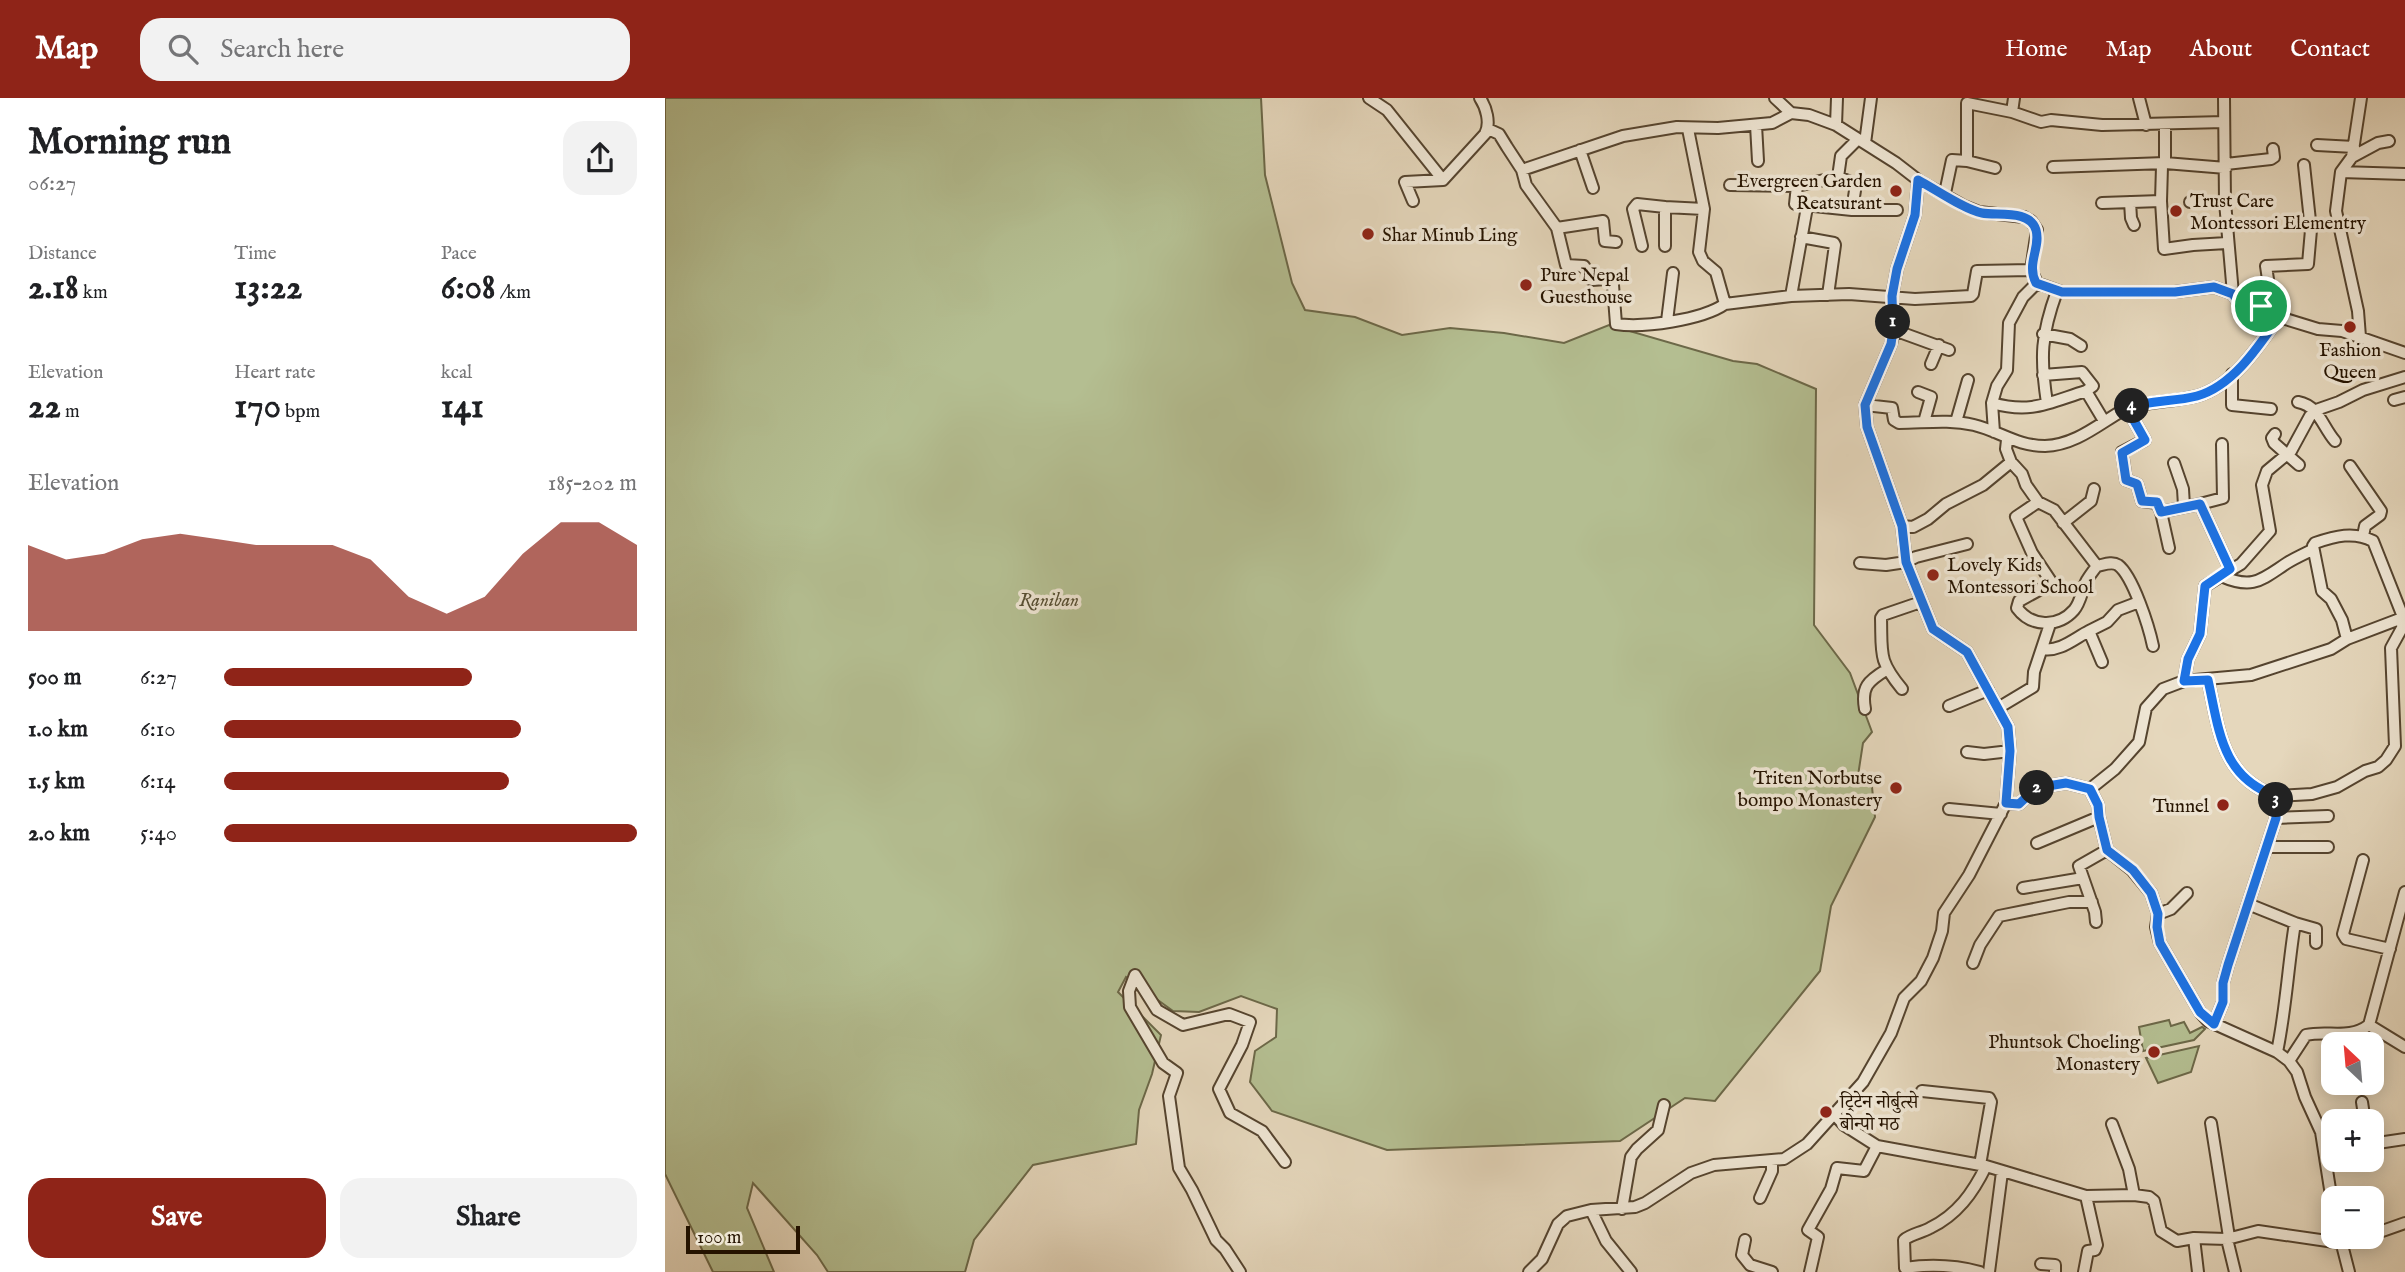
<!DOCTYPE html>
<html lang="en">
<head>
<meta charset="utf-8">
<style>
	body { margin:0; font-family:"IM FELL English","Noto Serif Devanagari",serif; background:#f2f2f2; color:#202124; height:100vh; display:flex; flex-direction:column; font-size:26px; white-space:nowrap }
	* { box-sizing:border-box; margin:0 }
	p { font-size:23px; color:#757577 }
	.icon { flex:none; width:38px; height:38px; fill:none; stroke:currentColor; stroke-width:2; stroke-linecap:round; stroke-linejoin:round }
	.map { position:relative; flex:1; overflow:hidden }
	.panel { display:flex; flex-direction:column; background:#fff; width:665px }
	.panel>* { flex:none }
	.needle { width:46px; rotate:334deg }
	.tools { position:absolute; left:1656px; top:934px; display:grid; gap:14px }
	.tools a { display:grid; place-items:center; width:63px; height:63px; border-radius:14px; background:#fff; box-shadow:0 4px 18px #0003; font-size:35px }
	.scale { position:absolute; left:21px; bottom:18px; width:114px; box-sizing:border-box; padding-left:7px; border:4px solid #251300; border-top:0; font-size:19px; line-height:24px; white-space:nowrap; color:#251300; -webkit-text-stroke:5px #eee5d3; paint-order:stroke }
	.pin { position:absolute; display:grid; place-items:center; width:60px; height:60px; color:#fff; margin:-30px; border:4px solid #fff; border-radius:50%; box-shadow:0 2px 7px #0007 }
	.km { position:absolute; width:35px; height:35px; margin:-18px; border-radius:50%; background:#222; color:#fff; font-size:19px; line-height:35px; text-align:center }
	.round { display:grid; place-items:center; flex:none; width:74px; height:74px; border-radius:21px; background:#f2f2f2 }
	.summary { display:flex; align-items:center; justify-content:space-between; height:119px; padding:0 28px }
	h1 { font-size:38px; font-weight:800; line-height:52px }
	.figures { display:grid; grid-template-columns:repeat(3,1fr); gap:10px; height:119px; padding:7px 28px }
	.figures div { display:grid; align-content:center }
	.figures b { font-size:35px; font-weight:800 }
	.figures small { font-size:19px; font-weight:400 }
	.figures p { font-size:19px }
	.chart { height:196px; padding:14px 28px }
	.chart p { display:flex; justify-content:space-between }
	.chart svg { width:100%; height:126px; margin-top:7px; fill:#8f2418; opacity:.7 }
	.button { display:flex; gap:14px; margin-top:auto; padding:14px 28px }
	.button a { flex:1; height:80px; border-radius:21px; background:#8f2418; color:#fff; font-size:28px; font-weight:800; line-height:80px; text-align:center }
	.button a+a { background:#f2f2f2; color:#202124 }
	ul { padding:0 28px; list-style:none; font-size:23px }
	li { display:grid; grid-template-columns:112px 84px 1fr; align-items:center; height:52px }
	li i { height:18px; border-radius:9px; background:#8f2418 }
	header { display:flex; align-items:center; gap:42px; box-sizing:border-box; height:98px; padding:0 35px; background:#8f2418; color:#fff }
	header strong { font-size:33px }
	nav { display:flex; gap:38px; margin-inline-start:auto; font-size:24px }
	.search { width:490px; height:63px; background:#f2f2f2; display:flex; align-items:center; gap:18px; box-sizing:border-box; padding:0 24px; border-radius:21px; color:#757577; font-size:26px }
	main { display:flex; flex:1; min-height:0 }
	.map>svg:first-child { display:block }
</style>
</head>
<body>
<header>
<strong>Map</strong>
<div class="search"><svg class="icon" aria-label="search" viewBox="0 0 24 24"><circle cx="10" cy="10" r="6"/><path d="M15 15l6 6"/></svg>Search here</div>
<nav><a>Home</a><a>Map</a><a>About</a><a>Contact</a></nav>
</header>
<main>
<section class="panel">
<div class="summary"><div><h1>Morning run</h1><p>06:27</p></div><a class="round"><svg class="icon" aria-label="share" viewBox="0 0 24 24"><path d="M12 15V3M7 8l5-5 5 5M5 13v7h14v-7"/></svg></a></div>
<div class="figures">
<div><p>Distance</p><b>2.18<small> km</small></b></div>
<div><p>Time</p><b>13:22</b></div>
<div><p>Pace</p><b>6:08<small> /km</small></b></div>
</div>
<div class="figures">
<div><p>Elevation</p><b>22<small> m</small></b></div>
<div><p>Heart rate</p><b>170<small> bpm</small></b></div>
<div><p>kcal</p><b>141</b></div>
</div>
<div class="chart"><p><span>Elevation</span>185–202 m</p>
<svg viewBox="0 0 160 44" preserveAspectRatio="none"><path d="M0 44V14L10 19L20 17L30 12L40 10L50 12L60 14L70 14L80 14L90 19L100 32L110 38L120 32L130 17L140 6L150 6L160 14V44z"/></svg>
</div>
<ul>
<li><b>500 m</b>6:27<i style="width:60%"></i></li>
<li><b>1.0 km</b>6:10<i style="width:72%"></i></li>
<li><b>1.5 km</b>6:14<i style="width:69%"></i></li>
<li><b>2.0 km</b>5:40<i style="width:100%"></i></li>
</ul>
<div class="button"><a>Save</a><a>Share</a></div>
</section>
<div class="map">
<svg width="1740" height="1174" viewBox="0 0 1740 1174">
	<rect width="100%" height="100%" fill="#e5d7bc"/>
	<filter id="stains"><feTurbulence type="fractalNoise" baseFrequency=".00286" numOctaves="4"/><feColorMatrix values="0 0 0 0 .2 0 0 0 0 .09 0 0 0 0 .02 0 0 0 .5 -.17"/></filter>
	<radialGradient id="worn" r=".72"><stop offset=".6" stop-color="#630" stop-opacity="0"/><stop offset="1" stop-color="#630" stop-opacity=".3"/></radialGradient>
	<path fill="#b4be91" stroke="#6c6848" stroke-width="2" d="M0,0H596L600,77L627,185L640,212L690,219L737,237L785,230L839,235L899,245L944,227L1068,263L1092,266L1151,291L1149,527L1185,575L1207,634L1198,645L1192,684L1207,689L1210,719L1166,808L1155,873L1050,1003L1020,1000L955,1043L722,1052L607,1013L585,984L590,953L611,939L612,911L576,898L534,914L508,913L461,879L453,894L496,937L487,976L474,1012L471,1046L368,1067L309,1142L300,1174H163L152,1157L88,1085L82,1110L109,1174H48L0,1076Z
		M1504,922L1506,928L1519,924L1525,935L1537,929L1540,931L1529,942L1478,953L1474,929Z
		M1534,948L1526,974L1493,985L1481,960Z"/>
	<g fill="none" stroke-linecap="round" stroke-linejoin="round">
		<defs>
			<path id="minor" d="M704,0L722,12L778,82
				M1110,0L1126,15L1144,17L1171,27L1231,65L1253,82L1299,108L1314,114L1359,119L1366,123L1372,132L1366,172L1372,185L1397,194H1510L1549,189L1568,196L1572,202L1596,208L1614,219L1653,231L1677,233L1740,255
				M1474,0L1481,27
				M1559,0L1560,104L1568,196
				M1347,14L1349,0
				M1091,27L1093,63
				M1171,27L1172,0
				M1500,27V65L1497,68L1496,103L1499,151L1528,147L1562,145
				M823,31L834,36L842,49L857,72L861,87L892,130L901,167L919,168L927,182L941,181L948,187L951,226C978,230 1037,222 1060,206L1126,198L1184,196L1250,201L1306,198L1308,196L1312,173L1366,172
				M1023,31L1039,111L1034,154L1038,163L1051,174L1060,206
				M1200,45L1206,0
				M1652,47L1689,49
				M915,52L928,90
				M1687,59L1713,45L1724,43
				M1302,63L1330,70
				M1561,66L1606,61L1609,59L1608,51
				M1388,69L1500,65L1561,70
				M857,72L958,38L1012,29L1053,30L1107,25L1126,15
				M1676,74L1740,76
				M1173,79L1176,58L1193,41
				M1065,87L1132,88L1173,79L1191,86L1187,112
				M1132,88L1130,106L1187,112H1232
				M1280,95L1287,62L1302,63V5L1347,14L1376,24L1386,22L1437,27L1559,24
				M748,103L740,84L778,82L820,36C826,25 821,9 815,0
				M1465,104L1466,120L1469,127
				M1525,104H1560
				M1437,105L1496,103
				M892,130L938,123L940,143L951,144
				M1136,139L1169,145L1170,147L1163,197
				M977,148L968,111L972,106L1000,109
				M1000,148V109L1039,111
				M1126,198L1142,109
				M1596,208L1605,195L1601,168L1643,166L1646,132L1639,67
				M1002,223L1008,175
				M1229,232L1284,252
				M1378,236L1405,241L1416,248
				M1695,239L1693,213L1671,113L1676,74L1687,59L1696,0
				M1266,266L1274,247
				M1567,276V307L1606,311
				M1378,277L1417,274L1428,288L1421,293L1439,323
				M1253,294L1266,299L1259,324
				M1729,302L1740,299
				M1633,304C1654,308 1657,328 1670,343
				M1327,305L1332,288L1342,272L1344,225L1358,199L1372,185
				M1382,305C1375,259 1376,237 1392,193
				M1200,307L1227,310L1229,322L1234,325C1259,325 1283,321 1309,327C1334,333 1352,348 1380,348C1412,347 1436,324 1462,310L1480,342L1457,354L1461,382L1472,386L1477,403L1492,405L1496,414L1504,450
				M1462,310C1485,303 1509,304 1532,298C1568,288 1594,248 1614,219
				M1291,324L1303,282
				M1329,334L1327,305C1366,316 1383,305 1421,293
				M1610,336L1607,340L1609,345L1634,367
				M1342,342L1341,351L1346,364L1357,376L1361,387L1373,404L1389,412L1432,468
				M1509,365L1518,391L1519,408
				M1685,368L1716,413L1715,417L1700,428L1698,438
				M1373,404L1351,419L1367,455L1387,485L1354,503L1352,510C1366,529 1393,530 1409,512C1416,504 1417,491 1422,482C1425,477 1428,473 1432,468C1438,467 1447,463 1453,467C1468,478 1484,529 1488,548
				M1535,406L1558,400L1557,346
				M1496,414L1535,406L1565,471
				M1398,425L1426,403L1429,391
				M1237,428L1248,429L1263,421L1281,406L1318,387L1346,364
				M1195,465L1221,467L1241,464L1251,459L1302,446
				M1556,478L1576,466L1605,433L1597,387L1602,373L1626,353L1645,318L1651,312L1674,304L1698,292L1740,279
				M1378,551C1395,554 1410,540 1424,533
				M1437,564L1424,533L1442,524L1453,512L1474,504
				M1543,582C1554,631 1556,679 1611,698V720L1563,867L1558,885V904L1549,926
				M1519,583L1523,561L1535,536L1540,488L1556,478C1588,492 1596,482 1622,465C1630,460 1639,456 1647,452
				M1237,591C1213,562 1217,556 1216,520L1218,517L1256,504
				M1284,608L1323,592
				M1333,610L1368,589L1369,574L1385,526
				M1200,611C1196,589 1203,583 1221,572
				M1302,654L1319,656L1345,653
				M1425,691L1450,671L1474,644L1481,610L1498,591L1519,583L1586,577L1666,551L1682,541L1740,519
				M1611,698L1647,696L1672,689L1700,673L1713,669L1721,662L1730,648L1726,550L1737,530L1738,519L1708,443C1689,433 1670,438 1650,445L1648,448L1657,493L1666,501L1677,522L1682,541
				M1341,705L1354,706L1371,690L1401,685L1425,691L1433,707L1434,719L1442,752L1467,772L1486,795L1493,816L1491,829L1495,845L1535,914L1543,923L1612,954L1624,963
				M1284,711L1336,716
				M1611,720L1663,718
				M1372,745L1434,719
				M1602,749H1663
				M1698,762L1678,836L1681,841L1725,851
				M1358,790L1418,780
				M1583,806L1630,825C1623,868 1621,911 1612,954
				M1493,816L1506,811L1522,795
				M1431,824L1430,814L1414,768L1442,752
				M1630,825L1651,831V845
				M1308,865L1315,847L1334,818L1404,804H1427
				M1704,927L1740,949
				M1257,993L1324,1000L1326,1004L1315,1067
				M1697,1004L1700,1024
				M1170,1017L1179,1027L1212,1048L1321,1068L1421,1098L1469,1097L1484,1099L1489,1103L1496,1133L1512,1143L1529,1140L1562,1141L1593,1133L1676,1145L1696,1139
				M1546,1025L1564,1139
				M1447,1026L1464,1071L1469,1097
				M1706,1046L1740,1041
				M1095,1100L1107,1073V1062
				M1668,1110L1656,1034L1640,999L1632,974L1624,963L1641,937C1663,932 1684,942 1704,927L1740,794
				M957,1111L966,1059L972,1051L993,1032L999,1007
				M926,1112L941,1143L966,1174
				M1706,1137L1740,1125
				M1675,1139L1684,1174
				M1529,1140L1533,1174
				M1562,1141L1570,1174
				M1080,1142L1077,1157L1085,1167L1107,1174
				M1376,1166L1390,1167V1174
				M575,1174L560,1151L551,1142L527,1092L514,1070L504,998L512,975L498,965L465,909L464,893L470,877L492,912L518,927L564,916L585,924L577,947L554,991L565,1015L597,1033L620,1064
				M864,1174L877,1161L893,1126L902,1118L926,1112L970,1109L980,1105L1026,1075L1049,1067L1119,1061L1142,1046L1198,984L1226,935L1239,900L1256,883L1268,860L1277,833L1279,815L1304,777L1341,705L1345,653L1343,629L1302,554L1268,531L1241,464L1237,428L1202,329L1200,307L1226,246L1229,232L1227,198L1232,171L1250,117L1253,82
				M1145,1174L1153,1139L1143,1132L1166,1091L1172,1070L1199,1073L1212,1048
				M1315,1174C1289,1167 1266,1166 1240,1170L1239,1142C1246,1136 1256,1135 1265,1130C1292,1117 1308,1095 1321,1068
				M1324,1174L1337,1074
				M1419,1174L1423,1153L1430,1152L1432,1147L1421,1098"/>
		</defs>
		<use href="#minor" stroke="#55442f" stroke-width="14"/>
		<use href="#minor" stroke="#eee5d3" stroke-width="10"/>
	</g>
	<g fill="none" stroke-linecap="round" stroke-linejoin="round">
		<defs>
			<path id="route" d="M1253,82C1270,91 1300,112 1317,115C1332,118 1365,111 1371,132C1376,150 1361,165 1371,185L1397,194H1510L1549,189L1568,196L1572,202L1596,208L1614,219C1594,248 1568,288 1532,298C1509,304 1485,302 1462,310L1480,342L1457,355L1461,382L1472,386L1477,403L1492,404L1496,414L1535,406L1565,471L1540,488L1535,536L1523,561L1519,583L1543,582C1554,631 1556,679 1611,698V720L1563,867L1558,885V904L1549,926L1535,914L1495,845L1492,829L1493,816L1486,795L1468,772L1442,752L1434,719L1433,707L1425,691L1401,685L1371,690L1354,706L1341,705L1345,653L1343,629L1302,554L1268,531L1241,464L1237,428L1202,329L1200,307L1226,246L1228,232L1227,198L1232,171L1250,117Z"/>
		</defs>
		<use href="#route" stroke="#fff" stroke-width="14"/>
		<use href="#route" stroke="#1a73e8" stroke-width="9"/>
	</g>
	<g fill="#8f2418" stroke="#eee5d3" stroke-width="2.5">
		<circle cx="1231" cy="93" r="7"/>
		<circle cx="1511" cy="113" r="7"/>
		<circle cx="703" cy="136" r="7"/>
		<circle cx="861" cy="187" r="7"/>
		<circle cx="1685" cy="229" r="7"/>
		<circle cx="1268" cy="477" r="7"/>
		<circle cx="1231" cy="690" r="7"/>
		<circle cx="1558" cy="707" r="7"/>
		<circle cx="1489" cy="954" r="7"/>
		<circle cx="1161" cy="1014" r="7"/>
	</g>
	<g text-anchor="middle" stroke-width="7" stroke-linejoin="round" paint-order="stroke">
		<g font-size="19" fill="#251300" stroke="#eee5d3" text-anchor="start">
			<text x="1217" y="89" text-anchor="end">Evergreen Garden<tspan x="1217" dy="22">Reatsurant</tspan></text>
			<text x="1525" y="109">Trust Care<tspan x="1525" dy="22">Montessori Elementry</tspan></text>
			<text x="717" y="143">Shar Minub Ling</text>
			<text x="875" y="183">Pure Nepal<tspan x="875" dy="22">Guesthouse</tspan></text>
			<text x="1685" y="258" text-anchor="middle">Fashion<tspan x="1685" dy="22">Queen</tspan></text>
			<text x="1282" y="473">Lovely Kids<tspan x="1282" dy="22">Montessori School</tspan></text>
			<text x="1217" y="686" text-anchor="end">Triten Norbutse<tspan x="1217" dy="22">bompo Monastery</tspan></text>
			<text x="1544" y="714" text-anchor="end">Tunnel</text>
			<text x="1475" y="950" text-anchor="end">Phuntsok Choeling<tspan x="1475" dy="22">Monastery</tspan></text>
			<text x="1175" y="1010">ट्रिटेन नोर्बुत्से<tspan x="1175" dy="22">बोन्पो मठ</tspan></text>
		</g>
		<g font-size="19" font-style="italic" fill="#574f33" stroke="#eee5d3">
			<text x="384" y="508">Raniban</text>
		</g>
	</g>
	<rect width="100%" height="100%" filter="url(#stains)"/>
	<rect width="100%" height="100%" fill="url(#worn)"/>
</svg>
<div class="tools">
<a><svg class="needle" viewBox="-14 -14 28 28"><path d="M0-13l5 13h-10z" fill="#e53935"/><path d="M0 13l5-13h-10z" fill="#757577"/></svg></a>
<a>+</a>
<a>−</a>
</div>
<div class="scale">100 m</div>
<div class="pin" style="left:1596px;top:208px;background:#1e9e55"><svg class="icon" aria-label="arrive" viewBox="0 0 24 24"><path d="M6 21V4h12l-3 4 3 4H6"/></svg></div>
<b class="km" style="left:1228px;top:224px">1</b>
<b class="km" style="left:1372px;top:690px">2</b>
<b class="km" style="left:1611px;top:702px">3</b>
<b class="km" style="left:1467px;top:308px">4</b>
</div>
</main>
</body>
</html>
